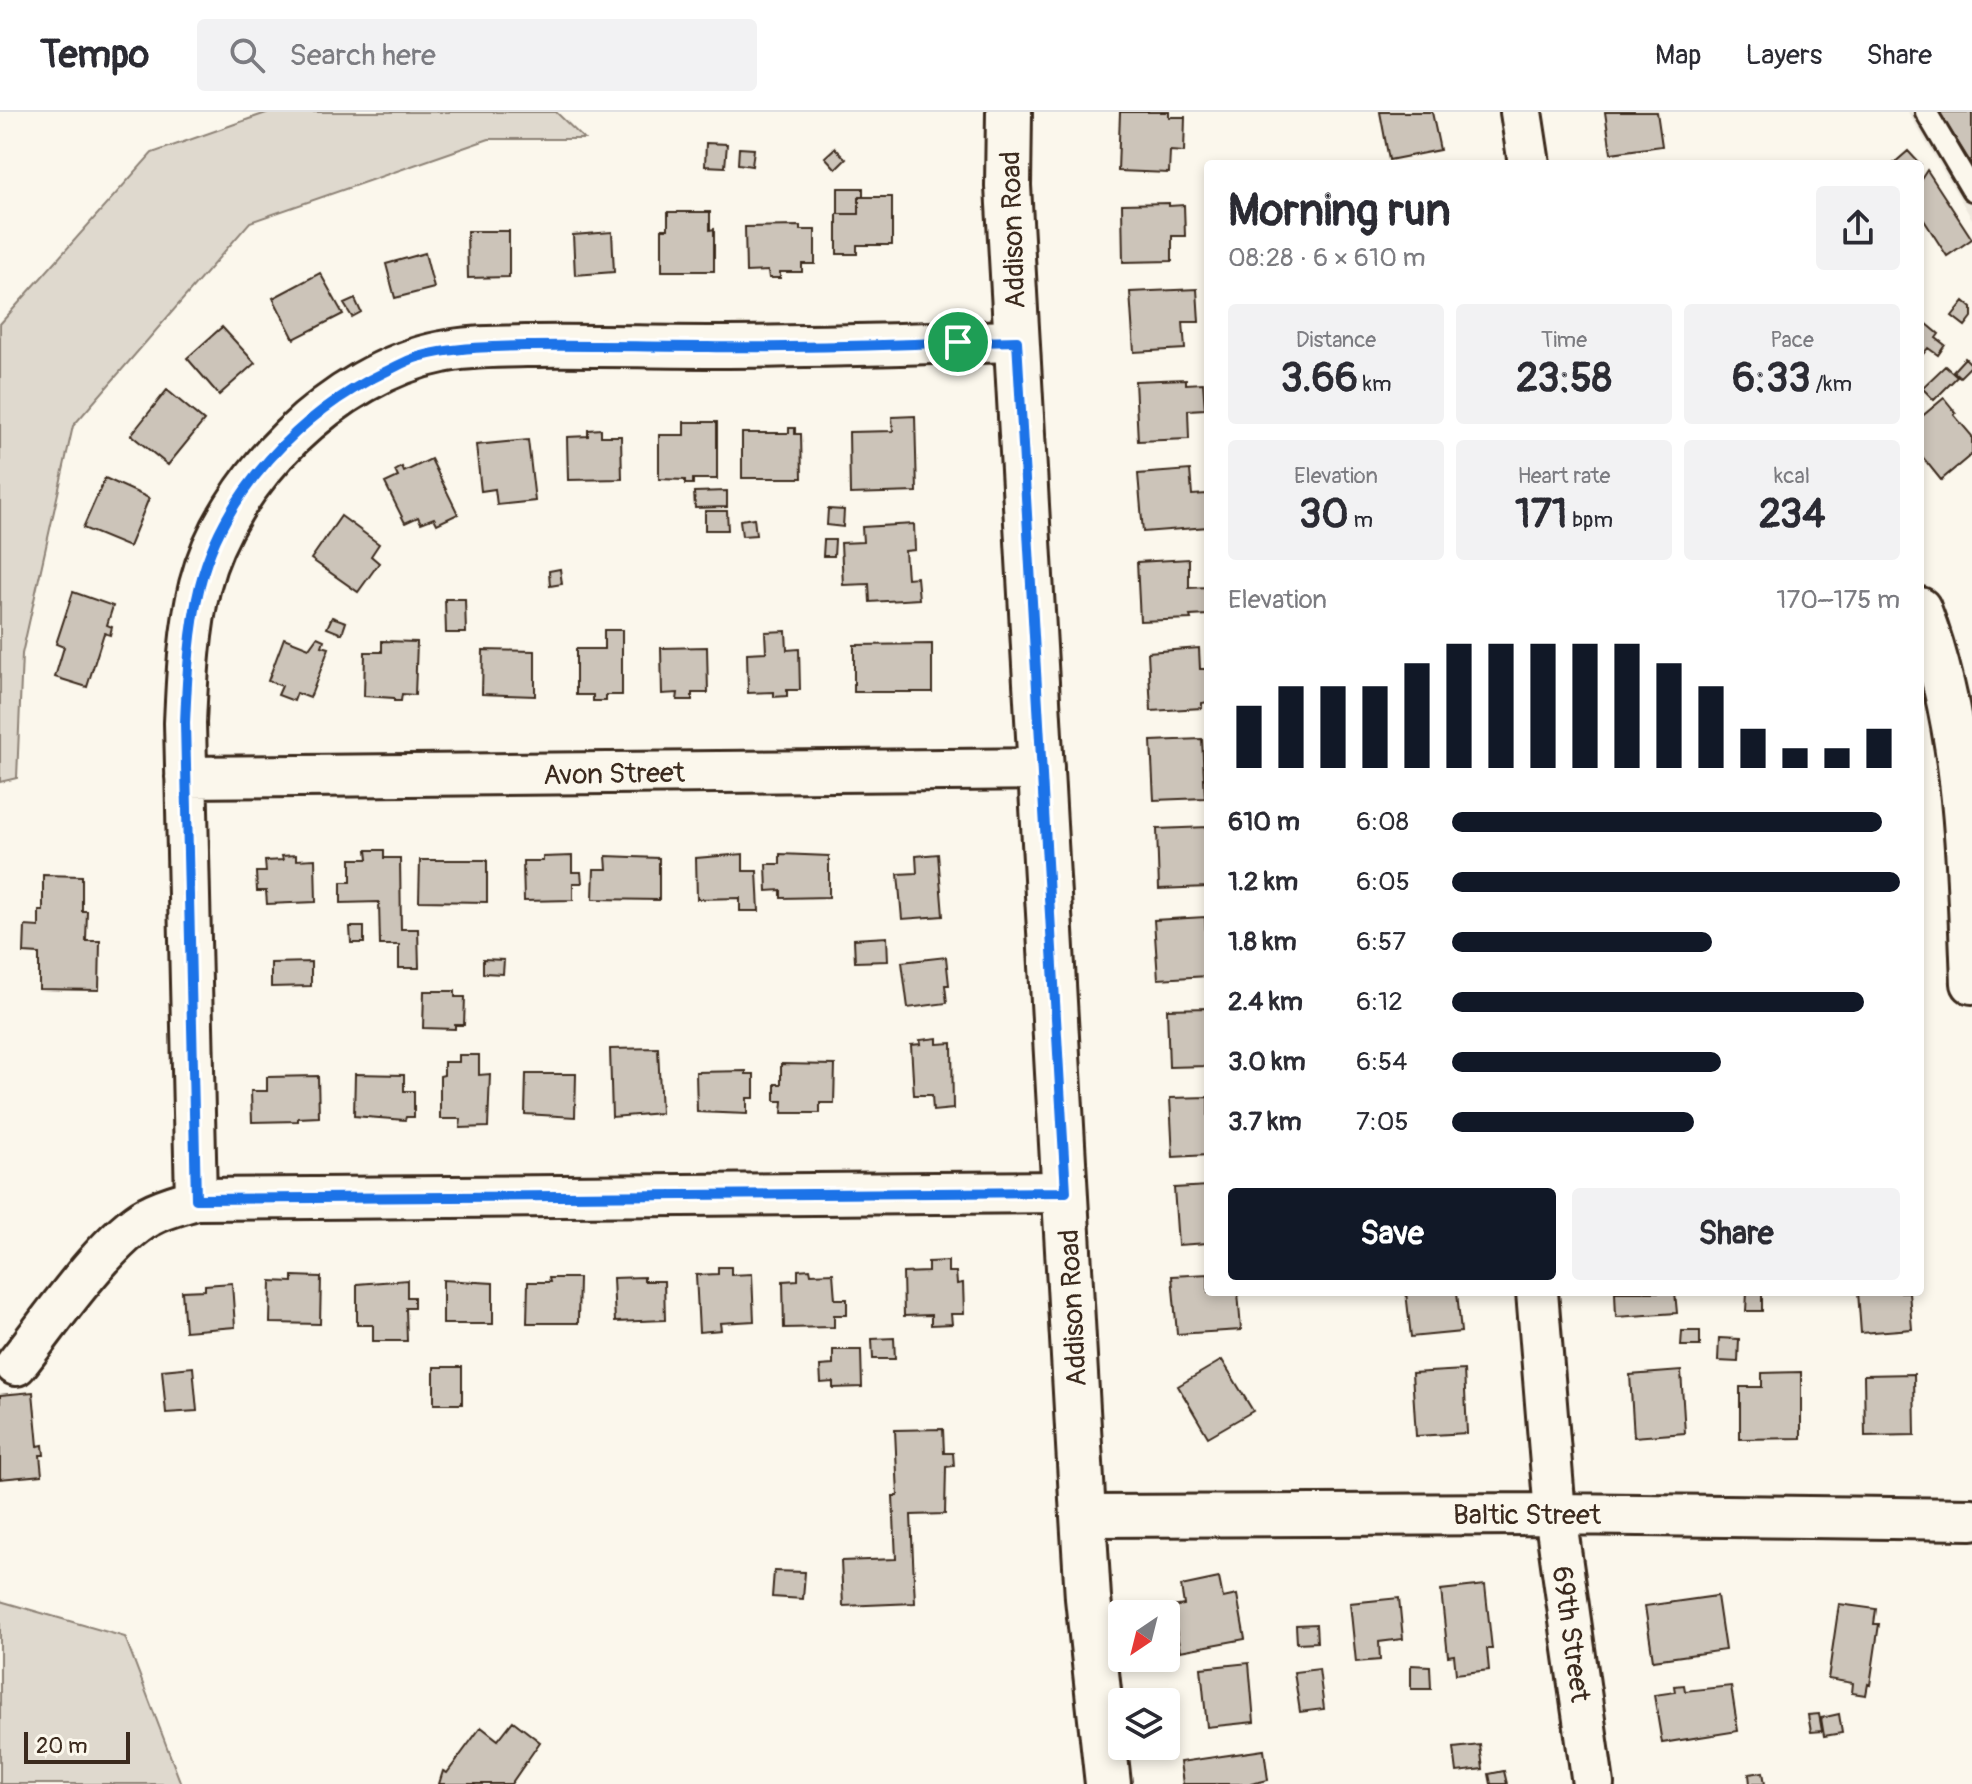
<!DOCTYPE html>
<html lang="en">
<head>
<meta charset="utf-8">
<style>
	body { margin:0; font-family:Pangolin,sans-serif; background:#f2f2f3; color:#2b2b33; height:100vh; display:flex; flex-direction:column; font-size:30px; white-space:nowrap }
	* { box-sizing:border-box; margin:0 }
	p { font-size:26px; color:#7c7c81 }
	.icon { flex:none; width:44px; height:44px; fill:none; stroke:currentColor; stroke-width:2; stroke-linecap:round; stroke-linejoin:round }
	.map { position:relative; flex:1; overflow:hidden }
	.sheet { position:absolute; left:1204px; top:48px; width:720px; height:1136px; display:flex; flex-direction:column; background:#fff; border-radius:8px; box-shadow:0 4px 12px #0003 }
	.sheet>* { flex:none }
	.needle { width:52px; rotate:215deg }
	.tools { position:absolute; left:1108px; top:1488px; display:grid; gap:16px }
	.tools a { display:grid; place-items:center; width:72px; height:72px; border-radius:8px; background:#fff; box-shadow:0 4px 12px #0003; font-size:40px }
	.scale { position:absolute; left:24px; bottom:20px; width:106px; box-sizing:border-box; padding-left:8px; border:4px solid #3b2a1e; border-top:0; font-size:22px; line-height:28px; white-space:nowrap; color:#3b2a1e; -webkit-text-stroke:6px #fbf7ec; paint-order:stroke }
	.pin { position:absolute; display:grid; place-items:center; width:68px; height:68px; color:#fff; margin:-34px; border:4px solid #fff; border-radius:50%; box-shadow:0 2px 8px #0007 }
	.round { display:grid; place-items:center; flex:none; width:84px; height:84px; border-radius:8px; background:#f2f2f3 }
	.overview { display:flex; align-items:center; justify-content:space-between; height:136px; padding:0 24px }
	h1 { font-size:44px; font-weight:800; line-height:60px }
	.stats { display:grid; grid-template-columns:repeat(3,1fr); gap:12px; height:136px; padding:8px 24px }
	.stats div { display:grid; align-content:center; border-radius:8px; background:#f2f2f3; text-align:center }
	.stats b { font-size:40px; font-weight:800 }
	.stats small { font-size:22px; font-weight:400 }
	.stats p { font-size:22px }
	.chart { height:224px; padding:16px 24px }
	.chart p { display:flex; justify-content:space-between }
	.chart svg { width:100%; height:144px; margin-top:8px; stroke:#111827; stroke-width:6 }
	.button { display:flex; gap:16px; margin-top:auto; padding:16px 24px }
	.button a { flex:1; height:92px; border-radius:8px; background:#111827; color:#fff; font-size:32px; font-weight:800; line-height:92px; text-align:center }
	.button a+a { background:#f2f2f3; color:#2b2b33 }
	ul { padding:0 24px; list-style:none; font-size:26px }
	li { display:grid; grid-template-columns:128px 96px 1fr; align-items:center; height:60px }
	li i { height:20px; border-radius:10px; background:#111827 }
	header { display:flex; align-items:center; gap:48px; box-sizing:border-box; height:112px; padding:0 40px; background:#fff; border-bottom:2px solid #e1e1e2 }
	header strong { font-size:38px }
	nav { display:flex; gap:44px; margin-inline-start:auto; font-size:28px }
	.search { width:560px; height:72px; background:#f2f2f3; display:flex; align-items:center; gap:20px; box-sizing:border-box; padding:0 28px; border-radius:8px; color:#7c7c81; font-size:30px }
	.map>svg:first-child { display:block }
</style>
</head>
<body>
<header>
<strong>Tempo</strong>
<div class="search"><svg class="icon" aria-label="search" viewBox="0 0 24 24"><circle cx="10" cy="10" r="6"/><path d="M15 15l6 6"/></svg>Search here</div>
<nav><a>Map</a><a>Layers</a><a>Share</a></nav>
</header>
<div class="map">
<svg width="1972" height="1672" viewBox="0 0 1972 1672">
	<rect width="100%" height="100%" fill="#fbf7ec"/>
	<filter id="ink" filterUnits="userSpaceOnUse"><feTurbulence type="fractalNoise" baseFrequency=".0125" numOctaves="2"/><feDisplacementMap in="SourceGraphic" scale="16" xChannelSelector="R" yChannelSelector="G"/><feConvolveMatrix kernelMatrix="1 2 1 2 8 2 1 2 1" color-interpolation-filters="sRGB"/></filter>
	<g filter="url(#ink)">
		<path fill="#ede8dd" d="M1908,0H1972V107Z"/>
		<path fill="#dfd9ce" stroke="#8d8276" stroke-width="2" d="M269,0H556L584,27H489L250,110L73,314L22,542L17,666L0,670V212L152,41Z
			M0,1489L125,1525L181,1672H0Z"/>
		<path fill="#ccc4b9" stroke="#3b2a1e" stroke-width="2" d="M1120,0H1169V5H1185L1184,40L1170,39L1169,61L1118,59Z
			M1380,0H1432L1440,38L1389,48Z
			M1605,0H1657L1662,34L1611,41Z
			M1939,0H1972V53Z
			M706,31L727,32L725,55L705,54Z
			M739,36L754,37L752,54L738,52Z
			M835,36L846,47L836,57L825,45Z
			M1908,39L1920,52H1893Z
			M1927,58L1972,127L1947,144L1920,102V69Z
			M838,76H863V85H859V102H838Z
			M859,85H892V133H857V142H837V102H859Z
			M1169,91V94L1184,93L1185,124H1172V149L1123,150L1122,92Z
			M668,100H710V118L714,117V159H662V117H668Z
			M800,114V118H815V152H802V160H780V166H769L768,159L746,160L745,115Z
			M467,119H509V165L468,166Z
			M612,120L614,160L575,163L573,123Z
			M425,141L434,176L395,186L386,152Z
			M320,161L343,202L294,227L273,186Z
			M1197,177L1199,210H1183L1185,237L1134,240L1130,180Z
			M355,187L361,200L352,205L344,192Z
			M1964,189L1972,196V205L1965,214L1952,204Z
			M1920,206L1939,222L1936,226L1945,233L1938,243L1928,236L1920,246Z
			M222,215L255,251L219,283L187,246Z
			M1965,246L1972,253L1960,265L1953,259Z
			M1945,254L1957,265L1934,288L1922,276Z
			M1186,267V272L1203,271L1205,297L1188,298L1189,327L1138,329L1135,269Z
			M167,278L204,309L168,353L131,323Z
			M1944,286L1956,301L1954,303L1972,324V342L1941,368L1920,342V306Z
			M915,304L917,380L850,382L849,320L893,319L892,305Z
			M684,310H717V367H693V372H685V368L659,367V323H684Z
			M789,316H795V322H801L802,366H742V321H789Z
			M601,317V324H621L622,367L568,368L567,325L588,324V318Z
			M528,328L535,389L497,393L495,377L481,379L476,333Z
			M431,347L458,402L437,412L434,406L421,411L418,405L405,411L385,371L398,365L395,359L402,355L404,360Z
			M1190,358L1192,383L1207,382L1208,415L1143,420L1138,362Z
			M105,366L149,386L129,435L83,416Z
			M727,379V395L695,396L694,380Z
			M828,397L844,398L843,415L827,413Z
			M705,399H727L728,418H705Z
			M341,404L379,432L371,444L379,451L358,480L311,447Z
			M754,406L756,423L742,424L740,408Z
			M914,412L915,438L905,439L907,466L917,465L919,487L870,490L869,472L843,473L841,431L863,430L862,415Z
			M824,428H835L834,444H823Z
			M1189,447V476L1208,475V503L1190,504L1191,507L1140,509L1137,450Z
			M560,457L562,472L550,474L549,459Z
			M73,480L113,494L107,513L112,515L110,523L104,521L87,575L55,565L64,535L56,532Z
			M445,487H465L466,521H446Z
			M332,505L346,510L342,522L327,516Z
			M604,518H622V583H606V589H593V583H576V537H604Z
			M786,519L787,538L799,537L800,578H787V584L774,585V580L748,581L747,541L766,540L765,520Z
			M317,525L324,528L322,534L329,536L310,586L297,581L294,589L278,583L282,574L268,569L284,526L309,536Z
			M382,529L417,530L415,583L402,582L401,589H394V586L364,584L365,540H382Z
			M932,532V580H854V533Z
			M707,535L708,581H692V588H677L678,581L662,582L661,536Z
			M1199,536L1200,557H1208V590L1202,591V596L1151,599L1148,540Z
			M483,538L535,539V584L482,582Z
			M1202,627L1205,686L1154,688L1151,629Z
			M1208,715V775L1159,777L1157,717Z
			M367,738H384V746H400L401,817H418L419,856H399V833H380L379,790L341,791V770H351V747H368Z
			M743,742V759H757L759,799H740V786L697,787L696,746Z
			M780,742L829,744V785L781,786V778L767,779L766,752H780Z
			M938,742L943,804L902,807L898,762L917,761L916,744Z
			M296,743V748L315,747L316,790L267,792L266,779H257L256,760H266L265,749L283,748L282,744Z
			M572,744V760H581L582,771H573V788L524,789L523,749H543V745Z
			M606,744L659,746V788L593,787L594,757H607Z
			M420,748H487V790L419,789Z
			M43,763L82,764V799H87L86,829H100L99,878L39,877V842L24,841L25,814L39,815V799H43Z
			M1205,805L1208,864L1158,867L1154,808Z
			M350,815H364V831H351Z
			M887,825L888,849L855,850L854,827Z
			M946,845L949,873H945L947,891L908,896L902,850Z
			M483,847L504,848L503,862L483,861Z
			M311,850V874L271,875V851Z
			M424,879H455V885H465L464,913H455V917L423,916Z
			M1208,896V954L1169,955L1167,897Z
			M937,926V932L952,931L953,997L933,999L932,983H914L911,933L921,932L920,928Z
			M658,936L661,1001L612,1005L610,937Z
			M459,943H479V963L490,962L488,1015L460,1016L461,1007H440V964L444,963V950H459Z
			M781,952L835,953L834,991H820V1001H782L783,989H775V972H781Z
			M746,959V962H754V986H747V1002L697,1000L696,960Z
			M355,962L404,963V979H414V1005H406L405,1008L354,1004Z
			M526,962H576L575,1005L525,1002Z
			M318,964L319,1005L298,1006V1009L252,1010L251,979H267V965Z
			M1208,985V1043L1173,1045L1170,986Z
			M1208,1074V1131L1178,1133L1174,1076Z
			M948,1149V1160H956L957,1172L963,1171L964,1202H951L952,1212L931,1213V1203L904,1204L903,1161L928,1160V1150Z
			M718,1155H731V1163L752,1162L754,1209L720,1211L721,1218L699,1220L696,1163L718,1162Z
			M810,1157L811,1162L833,1161L835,1187H847V1203H834V1215L784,1216L783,1169L798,1168V1158Z
			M1208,1162V1180H1238L1241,1218L1177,1222L1172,1164Z
			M293,1164L321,1165L320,1212L270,1211L271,1169L293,1170Z
			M644,1165V1169H664L665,1208L615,1210L613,1166Z
			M549,1166H579L578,1211H527L528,1170H550Z
			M407,1168V1185H414V1196H406L407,1229H373V1213H357V1172Z
			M443,1168L493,1171V1212H443Z
			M232,1171L235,1215L185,1219L182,1179L205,1178V1173Z
			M1406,1180H1457L1461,1220L1411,1225Z
			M1615,1180H1675L1677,1201L1616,1205Z
			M1747,1180H1762V1199H1746Z
			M1858,1180H1909L1912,1217L1861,1221Z
			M1682,1219H1700V1234H1681Z
			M894,1226L895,1247H873L872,1227Z
			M1719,1226L1739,1227L1738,1250L1718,1249Z
			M833,1238H861L862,1275L833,1276V1270L821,1271L820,1254L833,1253Z
			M1222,1248L1253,1299L1208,1325L1178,1274Z
			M193,1255L197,1299L166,1301L162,1258Z
			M434,1255H462V1292H434Z
			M1464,1258L1467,1321L1416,1324L1412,1261Z
			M1681,1259L1685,1321L1634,1325L1630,1263Z
			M1801,1260V1326L1740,1327V1275H1762V1261Z
			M1914,1262L1915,1323L1865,1324L1864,1263Z
			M33,1280L38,1334L43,1333L44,1343H40L42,1363L0,1367V1283Z
			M943,1317L944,1341H953L954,1354L946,1355L945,1402L911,1403L915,1491L843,1494L841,1449L896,1447L893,1384H898L895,1318Z
			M774,1459L805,1460L803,1487L772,1485Z
			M1219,1466L1223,1486L1237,1483L1245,1527L1180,1539L1172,1495L1184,1493L1181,1474Z
			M1485,1473L1492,1537H1487L1489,1558L1456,1562L1454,1543L1448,1544L1441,1478Z
			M1717,1484L1725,1538L1653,1548L1645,1494Z
			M1399,1486L1403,1527L1379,1530L1380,1548L1356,1550L1350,1491Z
			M1839,1492L1876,1497L1874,1512H1879L1870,1573L1868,1572L1866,1583L1852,1581L1853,1571L1828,1567Z
			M1316,1512L1317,1530L1297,1531L1296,1513Z
			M1249,1551L1254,1610L1207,1615L1201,1556Z
			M1411,1553L1430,1554L1431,1577H1411Z
			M1319,1557L1324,1597L1300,1600L1294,1560Z
			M1684,1573L1685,1579L1731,1574L1738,1619L1662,1631L1654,1583L1676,1580L1675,1574Z
			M1819,1602L1822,1619L1811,1620L1808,1603Z
			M1839,1602L1842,1621L1824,1624L1821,1606Z
			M513,1609L540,1630L511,1672H439L443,1659L447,1661L481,1615L498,1628Z
			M1480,1633L1483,1657L1457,1660L1454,1636Z
			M1264,1638L1268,1668L1251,1672H1183L1180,1650Z
			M1504,1659L1507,1672H1491L1489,1662Z
			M1763,1660L1765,1672H1750L1749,1662Z"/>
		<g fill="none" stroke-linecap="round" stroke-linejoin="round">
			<defs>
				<path id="lane" d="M1926,0L1972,78"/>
				<path id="street" d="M1521,0L1529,52
					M1920,496C1966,616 1967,744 1972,871
					M186,665L1043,657
					M196,1087L185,611C187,565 189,518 200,473C226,369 336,260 442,240C469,234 498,235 526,234C589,233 651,235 714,235C815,235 916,231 1017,229
					M1537,1180L1555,1402L1593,1672
					M16,1253C48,1213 106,1127 149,1104C163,1096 180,1092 196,1087L1066,1080
					M1083,1404L1555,1402L1972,1407"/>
				<path id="secondary" d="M1009,0L1008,74L1083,1404L1088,1486L1108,1672"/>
			</defs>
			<use href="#lane" stroke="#3b2a1e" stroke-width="26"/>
			<use href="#street" stroke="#3b2a1e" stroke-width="46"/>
			<use href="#secondary" stroke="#3b2a1e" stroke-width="50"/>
			<use href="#lane" stroke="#fbf7ec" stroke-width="20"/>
			<use href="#street" stroke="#fbf7ec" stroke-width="40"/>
			<use href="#secondary" stroke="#fbf7ec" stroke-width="44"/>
		</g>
	</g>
	<g fill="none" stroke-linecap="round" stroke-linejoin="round" filter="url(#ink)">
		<defs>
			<path id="route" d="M1017,229L1066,1080L196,1087L185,611C187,565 189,518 200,473C223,381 301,300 385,260C396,255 407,248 418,245C453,235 490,235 526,234C587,233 647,235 708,235C811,237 914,231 1017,229Z"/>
		</defs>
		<use href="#route" stroke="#fff" stroke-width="16"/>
		<use href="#route" stroke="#1a73e8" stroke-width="10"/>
	</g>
	<g text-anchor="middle" stroke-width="7" stroke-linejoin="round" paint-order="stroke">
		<g font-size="28" fill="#3b2a1e" stroke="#fbf7ec">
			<text transform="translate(1012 118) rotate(-92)" y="10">Addison Road</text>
			<text transform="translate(614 661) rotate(-1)" y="10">Avon Street</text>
			<text transform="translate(1072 1196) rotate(-93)" y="10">Addison Road</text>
			<text x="1527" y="1412">Baltic Street</text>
			<text transform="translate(1572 1522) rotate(82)" y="10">69th Street</text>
		</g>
	</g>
</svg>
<div class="tools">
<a><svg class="needle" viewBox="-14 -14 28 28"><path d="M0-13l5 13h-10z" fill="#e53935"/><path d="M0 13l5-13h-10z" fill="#7c7c81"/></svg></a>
<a><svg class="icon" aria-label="layers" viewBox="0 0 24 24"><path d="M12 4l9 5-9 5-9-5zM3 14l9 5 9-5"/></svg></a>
</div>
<div class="scale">20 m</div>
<div class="pin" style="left:958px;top:230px;background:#1e9e55"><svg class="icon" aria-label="arrive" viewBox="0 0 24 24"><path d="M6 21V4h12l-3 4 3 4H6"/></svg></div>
<section class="sheet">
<div class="overview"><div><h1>Morning run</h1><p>08:28 · 6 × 610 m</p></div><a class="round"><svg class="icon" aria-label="share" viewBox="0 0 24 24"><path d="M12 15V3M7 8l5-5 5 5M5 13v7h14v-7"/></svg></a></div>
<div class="stats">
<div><p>Distance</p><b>3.66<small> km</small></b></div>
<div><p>Time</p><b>23:58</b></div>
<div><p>Pace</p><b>6:33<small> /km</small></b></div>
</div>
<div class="stats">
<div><p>Elevation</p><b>30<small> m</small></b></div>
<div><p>Heart rate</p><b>171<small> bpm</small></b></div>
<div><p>kcal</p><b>234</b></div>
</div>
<div class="chart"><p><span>Elevation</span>170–175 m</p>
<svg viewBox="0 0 160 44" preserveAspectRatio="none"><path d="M5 44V25M15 44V19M25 44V19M35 44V19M45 44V12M55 44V6M65 44V6M75 44V6M85 44V6M95 44V6M105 44V12M115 44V19M125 44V32M135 44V38M145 44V38M155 44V32"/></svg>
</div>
<ul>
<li><b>610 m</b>6:08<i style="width:96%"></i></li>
<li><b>1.2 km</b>6:05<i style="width:100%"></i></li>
<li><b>1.8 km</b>6:57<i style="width:58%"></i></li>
<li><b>2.4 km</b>6:12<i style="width:92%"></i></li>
<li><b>3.0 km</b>6:54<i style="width:60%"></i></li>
<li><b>3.7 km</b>7:05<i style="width:54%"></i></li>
</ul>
<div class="button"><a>Save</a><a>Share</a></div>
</section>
</div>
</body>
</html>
